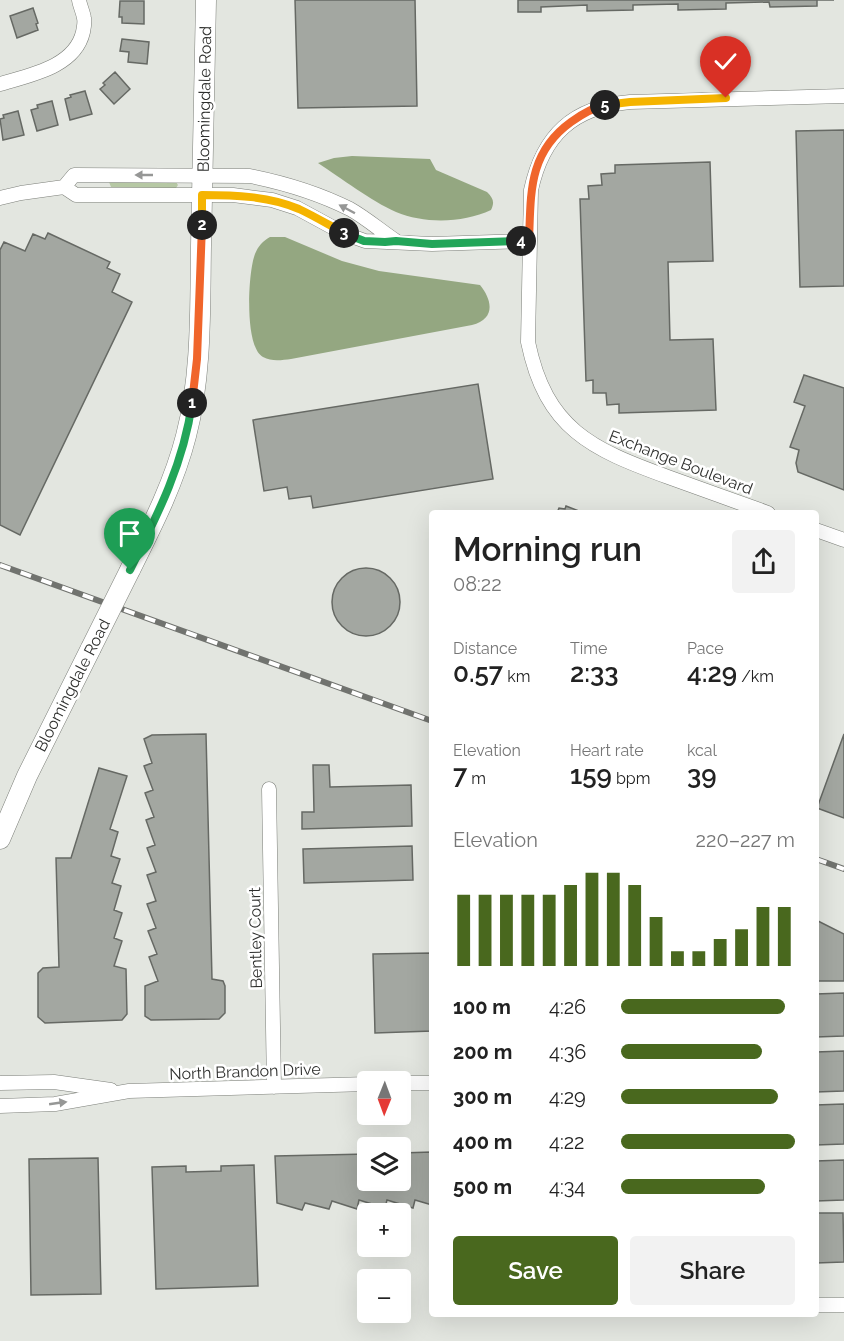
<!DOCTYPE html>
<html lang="en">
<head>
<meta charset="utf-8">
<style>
	body { margin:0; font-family:Raleway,sans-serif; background:#f2f2f2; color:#222; height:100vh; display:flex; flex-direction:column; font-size:22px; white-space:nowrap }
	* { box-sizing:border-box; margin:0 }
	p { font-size:20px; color:#767676 }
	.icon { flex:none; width:33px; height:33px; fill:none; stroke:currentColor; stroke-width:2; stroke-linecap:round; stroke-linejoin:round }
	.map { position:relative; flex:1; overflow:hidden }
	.side { position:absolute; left:429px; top:510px; width:390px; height:807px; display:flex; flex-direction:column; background:#fff; border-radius:6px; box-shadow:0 6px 24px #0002 }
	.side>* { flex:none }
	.needle { width:39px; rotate:181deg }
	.fabs { position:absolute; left:357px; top:1071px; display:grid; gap:12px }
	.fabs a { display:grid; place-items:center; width:54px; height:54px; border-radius:6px; background:#fff; box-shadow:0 6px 24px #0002; font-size:30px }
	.pin { position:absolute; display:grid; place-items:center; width:51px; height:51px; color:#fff; margin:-62px -26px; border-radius:50% 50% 50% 0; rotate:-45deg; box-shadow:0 0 6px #0007 }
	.pin .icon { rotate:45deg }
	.km { position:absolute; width:30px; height:30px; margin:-15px; border-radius:50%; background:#222; color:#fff; font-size:16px; line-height:30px; text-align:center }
	.round { display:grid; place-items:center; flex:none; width:63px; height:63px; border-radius:6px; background:#f2f2f2 }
	.headline { display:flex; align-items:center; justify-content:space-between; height:102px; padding:0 24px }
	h1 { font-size:33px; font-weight:600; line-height:45px }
	.stats { display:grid; grid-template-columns:repeat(3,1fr); gap:9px; height:102px; padding:6px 24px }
	.stats div { display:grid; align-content:center }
	.stats b { font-size:26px; font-weight:600 }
	.stats small { font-size:16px; font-weight:400 }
	.stats p { font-size:16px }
	.chart { height:168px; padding:12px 24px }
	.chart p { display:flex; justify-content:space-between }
	.chart svg { width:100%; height:108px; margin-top:6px; stroke:#49681e; stroke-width:6 }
	.primary-button { display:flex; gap:12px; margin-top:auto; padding:12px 24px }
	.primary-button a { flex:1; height:69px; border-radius:6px; background:#49681e; color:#fff; font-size:24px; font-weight:600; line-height:69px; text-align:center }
	.primary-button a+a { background:#f2f2f2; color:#222 }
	ul { padding:0 24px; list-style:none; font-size:20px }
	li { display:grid; grid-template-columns:96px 72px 1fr; align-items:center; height:45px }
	li i { height:15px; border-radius:8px; background:#49681e }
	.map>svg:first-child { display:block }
</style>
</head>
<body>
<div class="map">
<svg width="844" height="1341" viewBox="0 0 844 1341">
	<rect width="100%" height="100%" fill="#e3e6e0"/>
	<path fill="#b6c8a4" d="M109,182H176L178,185L176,188L111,187Z"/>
	<path fill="#94a781" d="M352,156L430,159L436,170L487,192C493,198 495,202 491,210C463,223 425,224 396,212C371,201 341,178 318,163L334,158Z
		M270,237H285L342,261L379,271L480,285C493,301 495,319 472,325L291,359C282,360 272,362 263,357C244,347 248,272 255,254C258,246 263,241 270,237Z"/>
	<path fill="#a3a7a1" stroke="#666964" stroke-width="1.5" d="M295,0H415L417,106L298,108Z
		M518,0H834H817V6L770,7L769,2L726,3V9L678,10V4L633,5V10L587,11V5L541,7V12H518Z
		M120,1H144V24L122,23V17H119Z
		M33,8L38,23L36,24L38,30L17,38L10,16Z
		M122,39L149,42L147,64L128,62L129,52L120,51Z
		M115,72L130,89L114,104L100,89L105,85L103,83Z
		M85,91L92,114L70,120L65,99L71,97L70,95Z
		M52,101L58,125L37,131L31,110L38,108L37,105Z
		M18,111L24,135L3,140L0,119L4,118L3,115Z
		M844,130V286L800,287L796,131Z
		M710,162L713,261L668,262L670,340L713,339L716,410L619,413V404L607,405L606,393H593V380L586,381L580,199H589L588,186L602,185L601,174L615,173V165Z
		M48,233L110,262L107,268L120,274L112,292L132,302L20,535L0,525V250L4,242L25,251L33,234L45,239Z
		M804,375L844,388V490L798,472L796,463L799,450L790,447L805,406L794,402Z
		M478,384L493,479L313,508L311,496L289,499L287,487L264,491L253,420Z
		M566,506L584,513H557L559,508L565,509Z
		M332 602a34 34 0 1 1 68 0a34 34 0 1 1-68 0Z
		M206,734L212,979L223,981L225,986V1013L219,1019L151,1020L145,1016V986L158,981L149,957L157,954L148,931L156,928L147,904L156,901L147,875L156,872L147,848L155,845L146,820L154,817L145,793L153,790L144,766L152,763L144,739L152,735Z
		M844,734V818L817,808Z
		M313,765H329L330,787L411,785L412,826L302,829V812H314Z
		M99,768L127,776L110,829L118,832L111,856L120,859L112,883L121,886L114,910L122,913L114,938L122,941L114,966L126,969L127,1014L122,1020L45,1023L38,1017V973L43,968L59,967L56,858H71Z
		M412,846L413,880L304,883L303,849Z
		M816,920L844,934V981H816Z
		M432,953V1031L375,1033L373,954Z
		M844,993V1036L816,1037V994Z
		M844,1051V1091L816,1092V1052Z
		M844,1104V1144L816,1145V1105Z
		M432,1152V1205L415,1200L413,1208L387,1200L385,1208L359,1200L357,1209L332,1201L329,1209L305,1203L302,1210L277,1203L275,1156L368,1154V1180H400V1153Z
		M98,1158L101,1294L31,1295L29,1159Z
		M844,1160V1200L816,1201V1161Z
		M254,1165L258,1286L156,1289L152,1167L186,1166V1172L221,1171V1166Z
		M816,1213H843L844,1262L816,1263Z"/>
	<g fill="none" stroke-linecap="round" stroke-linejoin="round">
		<defs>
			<path id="street" d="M0,84C30,75 75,67 83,32C84,27 85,22 84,18C83,12 80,6 79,0
				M64,187L74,175L250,176C285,183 318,193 350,209C366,218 381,231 396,241
				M0,198L21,193L64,187L76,195H233L272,200L297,208L343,233L365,241L432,244L529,241
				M768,513C735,501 701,489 668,477C591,449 546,429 528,342L531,190C543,135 573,107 630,102L844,96
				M816,530L844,540
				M269,789L274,1087
				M0,1083L54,1082L111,1090
				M400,1083H432
				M0,1106L55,1104L129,1091L368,1084
				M816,1305H844"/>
			<path id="secondary" d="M130,570C152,526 174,483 186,436C202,375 200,308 201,246C203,164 205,82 206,0
				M0,839L27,776L91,648"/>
		</defs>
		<use href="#street" stroke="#7c7f79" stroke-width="15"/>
		<use href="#secondary" stroke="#7c7f79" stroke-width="21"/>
		<use href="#street" stroke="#fff" stroke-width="14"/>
		<use href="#secondary" stroke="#fff" stroke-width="20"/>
		<defs>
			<path id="rail" d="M0,565L432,721
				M816,859L844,869"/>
		</defs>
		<use href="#rail" stroke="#71736f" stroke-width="6"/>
		<use href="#rail" stroke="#fff" stroke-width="4" stroke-dasharray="11" stroke-linecap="butt"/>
		<defs>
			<path id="secondary-bridge" d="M91,648L130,570"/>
		</defs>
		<use href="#secondary-bridge" stroke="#7c7f79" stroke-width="21" stroke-linecap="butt"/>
		<use href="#secondary-bridge" stroke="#fff" stroke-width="20"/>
	</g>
	<defs><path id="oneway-solid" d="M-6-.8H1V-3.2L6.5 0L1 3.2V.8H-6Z" transform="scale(1.5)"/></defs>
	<g fill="#969796">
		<use href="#oneway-solid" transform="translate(144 175) rotate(180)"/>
		<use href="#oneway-solid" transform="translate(347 209) rotate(-152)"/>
		<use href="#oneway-solid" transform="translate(58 1103) rotate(-8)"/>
	</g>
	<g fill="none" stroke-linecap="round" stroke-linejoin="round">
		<defs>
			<path id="split-1" d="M130,570C157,516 184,463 192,403"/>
			<path id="split-2" d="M192,403L197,359L202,225"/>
			<path id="split-3" d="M202,225V195C234,195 269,196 299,209C314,216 329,225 344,233"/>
			<path id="split-4" d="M344,233L364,241L385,242L396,241L432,244L521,241"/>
			<path id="split-5" d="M521,241H529C531,193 528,153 571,122C582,114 592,108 605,105"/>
			<path id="split-6" d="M605,105L630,102L726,98"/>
		</defs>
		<use href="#split-1" stroke="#fff" stroke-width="12"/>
		<use href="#split-2" stroke="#fff" stroke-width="12"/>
		<use href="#split-3" stroke="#fff" stroke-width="12"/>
		<use href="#split-4" stroke="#fff" stroke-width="12"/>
		<use href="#split-5" stroke="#fff" stroke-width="12"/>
		<use href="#split-6" stroke="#fff" stroke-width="12"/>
		<use href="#split-1" stroke="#22a559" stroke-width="8"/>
		<use href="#split-2" stroke="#f0652b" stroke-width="8"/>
		<use href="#split-3" stroke="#f5b400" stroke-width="8"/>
		<use href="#split-4" stroke="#22a559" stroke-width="8"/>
		<use href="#split-5" stroke="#f0652b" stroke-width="8"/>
		<use href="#split-6" stroke="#f5b400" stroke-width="8"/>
	</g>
	<g text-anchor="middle" stroke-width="5" stroke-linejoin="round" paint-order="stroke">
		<g font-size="16" fill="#2e2f2d" stroke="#fff">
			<text transform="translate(204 99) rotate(-89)" y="6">Bloomingdale Road</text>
			<text transform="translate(681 462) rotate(21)" y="6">Exchange Boulevard</text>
			<text transform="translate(72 685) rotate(-63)" y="6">Bloomingdale Road</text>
			<text transform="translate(255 938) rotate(-91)" y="6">Bentley Court</text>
			<text transform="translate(245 1071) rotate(-2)" y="6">North Brandon Drive</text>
		</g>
	</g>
</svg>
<div class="fabs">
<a><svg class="needle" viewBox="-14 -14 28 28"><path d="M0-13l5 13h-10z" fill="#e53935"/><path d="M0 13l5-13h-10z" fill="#767676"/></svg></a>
<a><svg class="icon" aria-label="layers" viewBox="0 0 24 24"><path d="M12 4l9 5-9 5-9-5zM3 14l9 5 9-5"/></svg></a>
<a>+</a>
<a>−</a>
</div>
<div class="pin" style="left:130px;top:570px;background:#1e9e55"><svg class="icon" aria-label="arrive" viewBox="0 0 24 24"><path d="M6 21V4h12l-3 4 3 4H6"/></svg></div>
<div class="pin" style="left:726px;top:98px;background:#d93025"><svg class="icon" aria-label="check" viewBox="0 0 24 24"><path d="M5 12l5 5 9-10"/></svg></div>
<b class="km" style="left:192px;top:403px">1</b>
<b class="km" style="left:202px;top:225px">2</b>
<b class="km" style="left:344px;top:233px">3</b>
<b class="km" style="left:521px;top:241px">4</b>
<b class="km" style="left:605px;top:105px">5</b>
<section class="side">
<div class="headline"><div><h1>Morning run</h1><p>08:22</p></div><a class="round"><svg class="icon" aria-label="share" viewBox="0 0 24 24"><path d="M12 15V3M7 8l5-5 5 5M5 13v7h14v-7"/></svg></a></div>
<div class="stats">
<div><p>Distance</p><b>0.57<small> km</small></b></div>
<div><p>Time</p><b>2:33</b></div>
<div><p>Pace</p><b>4:29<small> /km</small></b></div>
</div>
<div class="stats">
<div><p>Elevation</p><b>7<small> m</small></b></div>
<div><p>Heart rate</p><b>159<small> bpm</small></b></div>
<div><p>kcal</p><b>39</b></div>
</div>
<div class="chart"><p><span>Elevation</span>220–227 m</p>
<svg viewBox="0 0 160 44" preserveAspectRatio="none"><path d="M5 44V15M15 44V15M25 44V15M35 44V15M45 44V15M55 44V11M65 44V6M75 44V6M85 44V11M95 44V24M105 44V38M115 44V38M125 44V33M135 44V29M145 44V20M155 44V20"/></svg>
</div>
<ul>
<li><b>100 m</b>4:26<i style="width:94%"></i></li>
<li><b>200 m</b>4:36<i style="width:81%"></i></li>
<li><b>300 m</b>4:29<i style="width:90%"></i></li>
<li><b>400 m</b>4:22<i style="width:100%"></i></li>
<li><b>500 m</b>4:34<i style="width:83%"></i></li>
</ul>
<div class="primary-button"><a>Save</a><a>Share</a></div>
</section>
</div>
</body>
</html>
